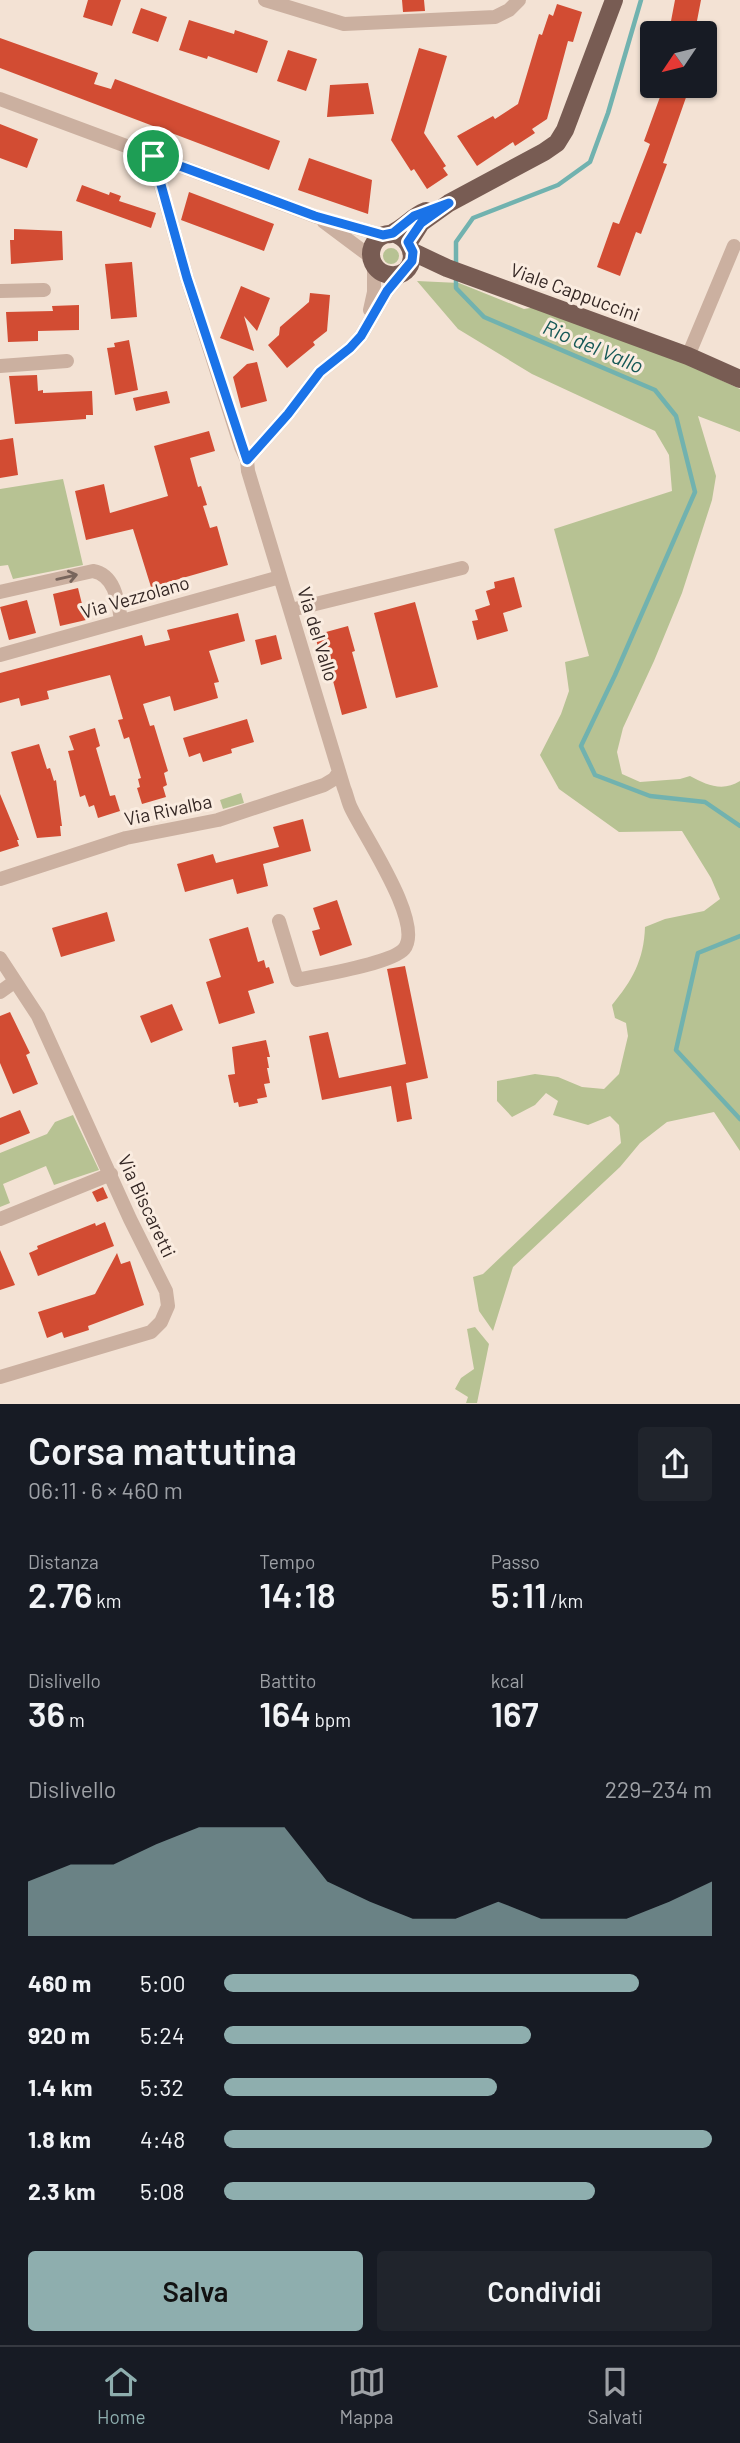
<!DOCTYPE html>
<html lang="it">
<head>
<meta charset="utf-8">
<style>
	body { margin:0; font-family:Barlow,sans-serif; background:#20242c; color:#f1f3f6; height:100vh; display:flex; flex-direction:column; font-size:26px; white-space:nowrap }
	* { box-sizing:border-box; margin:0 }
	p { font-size:23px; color:#9ea1a6 }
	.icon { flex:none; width:38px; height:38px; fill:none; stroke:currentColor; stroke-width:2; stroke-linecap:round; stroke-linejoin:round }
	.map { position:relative; height:1404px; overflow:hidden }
	.panel { display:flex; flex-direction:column; background:#171b24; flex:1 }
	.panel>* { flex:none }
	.needle { width:46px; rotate:235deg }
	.tools { position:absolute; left:640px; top:21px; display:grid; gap:14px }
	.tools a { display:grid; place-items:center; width:77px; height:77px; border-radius:7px; background:#171b24; box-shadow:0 2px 5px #0004; font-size:35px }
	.pin { position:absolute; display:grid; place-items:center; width:60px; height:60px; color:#fff; margin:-30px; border:4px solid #fff; border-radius:50%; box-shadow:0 2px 7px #0007 }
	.round { display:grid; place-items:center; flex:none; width:74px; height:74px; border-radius:7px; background:#20242c }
	.headline { display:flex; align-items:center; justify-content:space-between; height:119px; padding:0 28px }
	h1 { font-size:38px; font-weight:600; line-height:52px }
	.stats { display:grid; grid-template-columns:repeat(3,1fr); gap:10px; height:119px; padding:7px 28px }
	.stats div { display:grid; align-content:center }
	.stats b { font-size:35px; font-weight:600 }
	.stats small { font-size:19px; font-weight:400 }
	.stats p { font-size:19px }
	.chart { height:196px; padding:14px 28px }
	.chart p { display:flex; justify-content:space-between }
	.chart svg { width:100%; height:126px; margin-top:7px; fill:#8eaeae; opacity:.7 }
	.button { display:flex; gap:14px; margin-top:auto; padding:14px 28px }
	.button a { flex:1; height:80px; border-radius:7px; background:#8eaeae; color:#111; font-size:28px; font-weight:600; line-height:80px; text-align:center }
	.button a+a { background:#20242c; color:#f1f3f6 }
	ul { padding:0 28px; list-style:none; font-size:23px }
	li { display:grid; grid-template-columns:112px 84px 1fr; align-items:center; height:52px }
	li i { height:18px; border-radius:9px; background:#8eaeae }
	.tabs { display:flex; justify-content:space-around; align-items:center; height:98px; border-top:2px solid #363941; background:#171b24; font-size:19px; color:#9ea1a6 }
	.tabs a { display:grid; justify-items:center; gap:4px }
	.tabs .current { color:#8eaeae }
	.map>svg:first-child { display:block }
</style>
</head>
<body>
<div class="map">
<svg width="740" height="1404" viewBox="0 0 740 1404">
	<rect width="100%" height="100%" fill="#f3e2d4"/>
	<path fill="#b7c293" d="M383 256a8 8 0 1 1 16 0a8 8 0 1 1-16 0Z
		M417,281L459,283L524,309L536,307L684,363L740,389V432L698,416L716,476L712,500L682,593L654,661L623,728L617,752L622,774L640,782L680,779L690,776C706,785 723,792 740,781V1151L714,1112L667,1122L640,1143L620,1167L513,1267L493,1331L479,1311L473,1277L483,1274L621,1143L619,1125L610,1116L588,1125L553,1115L558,1101L546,1093L535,1105L512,1117L497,1101V1081L535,1074L558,1077L582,1087L604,1089L619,1074L628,1036L626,1023L615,1018L612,1005C632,981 644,960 645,927L665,919L704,911L720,899L711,878L682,831L619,832L559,789L540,755L561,714L569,691L565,662L589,656L554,529L672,491L669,455L655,431L532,374L458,329Z
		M63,479L83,565L13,579L8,565L0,566V489Z
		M241,793L244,803L223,809L220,800Z
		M73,1115L99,1170L54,1185L46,1166L3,1184L10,1203L0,1207V1153L47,1134L55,1122Z
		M475,1327L489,1344L477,1403H466L468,1397L455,1389L461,1378L474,1369L467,1329Z"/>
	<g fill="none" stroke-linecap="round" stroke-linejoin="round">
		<path stroke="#71b2af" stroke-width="4.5" d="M456,268V242L473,218L558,185L590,162L608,113L641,0
			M456,277V288L484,317L655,390L676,416L695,492L615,675L581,746L595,775L650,796L705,802L740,826
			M740,936L698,953L676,1050L740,1119"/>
	</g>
	<path fill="#d24c33" d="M88,0H121L112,26L83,17Z
		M402,0H424L425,11L403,12Z
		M675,0H701L696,26L671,21Z
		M557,4L582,12L573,42L568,41L547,119L532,129L535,133L515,146L513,142L477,166L457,136L493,116L495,119L518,104L539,34L542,35L549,14L553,16Z
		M141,8L167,17L158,42L132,33Z
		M189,20L234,34L235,30L268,41L257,73L208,56L207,59L179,50Z
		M0,38L98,73L94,84L111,89L115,79L280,141L269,170L0,68Z
		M419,48L447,56L424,133L446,166L443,168L448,175L427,189L414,169L411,171L391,140Z
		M288,50L317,59L306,91L277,81Z
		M368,83L374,114L327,117L330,85Z
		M664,86H690L663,163L667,164L641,234L636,232L620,276L597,267L613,222L619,224L650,144L644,141Z
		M0,124L38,139L27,168L0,158Z
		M309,158L372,180L368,214L298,190Z
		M82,185L109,195L110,192L121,196L119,201L156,213L151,228L76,201Z
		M189,192L274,224L264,251L181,220Z
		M14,229L62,231L63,260L11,264L10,240H14Z
		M132,262L137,317L111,319L105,264Z
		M241,286L270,298L257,331L244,316L254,351L220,338Z
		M310,293L330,295L327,331L313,342L315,345L287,368L268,345L279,335L280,327L309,302Z
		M79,305V330L38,331V341L8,342L6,312L53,311L52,306Z
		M129,340L138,390L115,395L107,348L115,347L114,343Z
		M257,362L267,401L241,408L233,377L247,364Z
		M37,375L38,391L43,390V393L92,391L93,415H86V419L15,424L9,376Z
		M167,391L170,403L136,411L133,398Z
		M209,431L215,451L190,458L198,487L201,486L207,505L203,506L210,528L217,526L228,565L151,587L133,529L86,540L75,491L104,484L110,513L168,496L154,446Z
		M13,438L18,475L0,478V440Z
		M514,577L522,607L503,613L508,631L477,640L472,621L478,620L475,610L490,605L486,591L495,588L494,582Z
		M78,588L86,620L60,626L53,594Z
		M27,600L36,633L9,640L0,607Z
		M415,602L438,687L396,698L374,613Z
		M238,613L245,641L209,651L219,682L214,683L218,698L174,711L170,696L143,704L150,726L154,725L168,771L164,773L167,785L163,787L166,797L142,804L137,788L140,787L138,779L141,778L129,737L124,739L118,720L123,719L110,675L47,691L49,699L21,706L19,698L0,703V673L142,635L145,646L170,640L167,630Z
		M348,626L355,651L352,652L367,708L342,715L327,658L321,659L315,635Z
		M276,635L282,659L261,665L255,640Z
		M247,719L254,742L231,749L232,753L203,762L200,753L189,757L183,738Z
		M95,728L100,746L96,748L110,796L115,795L120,811L98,818L94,805L89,807L85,795L80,797L68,751L74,750L69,736Z
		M39,744L47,769L50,768L54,781L56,780L62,826H60L61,836L37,838L11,752Z
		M0,794L19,840H17L19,846L0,852Z
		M303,819L311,851L263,864L268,886L237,894L233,879L185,892L177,864L213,854L216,863L279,847L273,827Z
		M337,900L352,945L320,956L312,931L320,929L313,908Z
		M107,912L115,941L61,957L52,928Z
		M248,927L258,962L264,960L266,968L269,967L274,983L248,991L255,1013L219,1024L206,982L221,977L209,939Z
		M405,966L428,1078L406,1083L412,1119L397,1122L391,1086L322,1100L309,1036L328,1032L339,1078L406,1064L387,969Z
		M172,1004L183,1030L151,1043L140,1016Z
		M10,1012L30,1053L26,1055L38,1084L13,1094L0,1063V1016Z
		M266,1040L270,1057H267L269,1068H267L270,1083L264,1084L267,1097L257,1099L258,1103L239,1107L238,1102L234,1103L228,1075L235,1074L232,1047Z
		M20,1110L30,1133L0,1145V1118Z
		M103,1187L108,1198L97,1202L92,1192Z
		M105,1222L114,1246L38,1276L29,1253L38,1249L37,1246L95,1223L96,1226Z
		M0,1250L15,1285L0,1290Z
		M117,1253L121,1264L130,1261L144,1305L88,1326L89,1330L64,1338L62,1332L47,1338L38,1312L95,1294Z"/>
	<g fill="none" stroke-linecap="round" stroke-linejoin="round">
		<path stroke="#cbb0a0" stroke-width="14" d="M265,0L344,24L495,17L509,10L519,0
			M0,99L317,217L383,235
			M153,157L187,278L241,447L247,460L248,471L344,788C347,795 348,802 351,808C363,834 425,924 404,949C391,964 319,975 297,980L279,921
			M324,222L371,257
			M0,291L44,290
			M370,310L374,292V266
			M688,356L734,246
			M0,366L67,361
			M247,460L288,414L320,372L350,348L361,336L387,291L403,272
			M0,592L93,571C115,575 118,601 121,620
			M291,610L462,568
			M0,655L280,577
			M0,879L126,838L218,820L324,785L334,779L339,772
			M0,958L38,1016L130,1219L166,1291L168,1306L161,1322L151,1332L0,1377
			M0,992L14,982
			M0,1219L111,1174"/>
		<path stroke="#785c53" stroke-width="18" d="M393,233C420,241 417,278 390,275C382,274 376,269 373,263C368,252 373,239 384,235C392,232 387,237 394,232C406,226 413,216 426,211
			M409,242L421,223L449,203L544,152L557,143L565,130L614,0
			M413,252L447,268L688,356L740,379"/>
	</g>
	<defs><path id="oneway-shaft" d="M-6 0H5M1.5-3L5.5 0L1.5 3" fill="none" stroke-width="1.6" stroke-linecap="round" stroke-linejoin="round" transform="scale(1.75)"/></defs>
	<use stroke="#78655c" href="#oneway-shaft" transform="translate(67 577) rotate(-13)"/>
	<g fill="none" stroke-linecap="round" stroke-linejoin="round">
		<defs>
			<path id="route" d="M153,156L315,216L383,235L393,233L414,216L449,203L421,223L408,242L413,252L412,261L387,291L361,336L350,348L320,372L288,414L247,460L187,278Z"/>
		</defs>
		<use href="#route" stroke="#fff" stroke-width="14"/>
		<use href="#route" stroke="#1a73e8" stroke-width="9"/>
	</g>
	<g text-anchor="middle" stroke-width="6" stroke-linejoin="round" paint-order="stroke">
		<g font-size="19" fill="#342724" stroke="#faece0">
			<text transform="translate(575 292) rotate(20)" y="7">Viale Cappuccini</text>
			<text transform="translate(135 597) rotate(-16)" y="7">Via Vezzolano</text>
			<text transform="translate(318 634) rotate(73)" y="7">Via del Vallo</text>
			<text transform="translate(168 810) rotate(-12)" y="7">Via Rivalba</text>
			<text transform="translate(147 1206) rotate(65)" y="7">Via Biscaretti</text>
		</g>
		<g font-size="21" font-style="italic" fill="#165957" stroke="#faece0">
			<text transform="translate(593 347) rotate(23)" y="7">Rio del Vallo</text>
		</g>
	</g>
</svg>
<div class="tools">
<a><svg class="needle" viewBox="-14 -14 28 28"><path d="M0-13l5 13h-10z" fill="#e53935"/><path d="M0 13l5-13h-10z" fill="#9ea1a6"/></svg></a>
</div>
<div class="pin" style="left:153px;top:156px;background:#1e9e55"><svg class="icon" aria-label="arrive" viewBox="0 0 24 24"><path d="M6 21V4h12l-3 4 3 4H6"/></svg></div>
</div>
<section class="panel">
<div class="headline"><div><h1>Corsa mattutina</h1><p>06:11 · 6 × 460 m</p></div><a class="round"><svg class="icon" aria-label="share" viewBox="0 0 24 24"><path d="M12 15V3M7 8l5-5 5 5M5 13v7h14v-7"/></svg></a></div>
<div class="stats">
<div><p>Distanza</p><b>2.76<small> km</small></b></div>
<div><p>Tempo</p><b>14:18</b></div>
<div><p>Passo</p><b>5:11<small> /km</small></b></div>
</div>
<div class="stats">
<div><p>Dislivello</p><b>36<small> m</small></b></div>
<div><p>Battito</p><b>164<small> bpm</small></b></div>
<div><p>kcal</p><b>167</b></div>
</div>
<div class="chart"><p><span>Dislivello</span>229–234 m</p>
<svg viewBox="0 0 160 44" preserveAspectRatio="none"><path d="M0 44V25L10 19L20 19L30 12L40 6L50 6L60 6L70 25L80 32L90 38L100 38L110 32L120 38L130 38L140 38L150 32L160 25V44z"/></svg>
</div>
<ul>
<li><b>460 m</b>5:00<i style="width:85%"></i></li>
<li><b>920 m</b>5:24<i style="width:63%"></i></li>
<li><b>1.4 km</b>5:32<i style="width:56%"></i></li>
<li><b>1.8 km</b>4:48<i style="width:100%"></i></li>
<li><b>2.3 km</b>5:08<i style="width:76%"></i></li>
</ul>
<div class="button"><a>Salva</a><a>Condividi</a></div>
</section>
<nav class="tabs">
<a class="current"><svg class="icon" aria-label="home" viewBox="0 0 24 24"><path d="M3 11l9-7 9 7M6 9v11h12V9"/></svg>Home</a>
<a><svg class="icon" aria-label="map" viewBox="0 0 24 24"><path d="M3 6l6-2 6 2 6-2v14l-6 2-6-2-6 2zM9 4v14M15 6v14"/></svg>Mappa</a>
<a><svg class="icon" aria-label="saved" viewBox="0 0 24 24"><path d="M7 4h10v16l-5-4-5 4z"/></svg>Salvati</a>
</nav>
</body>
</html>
